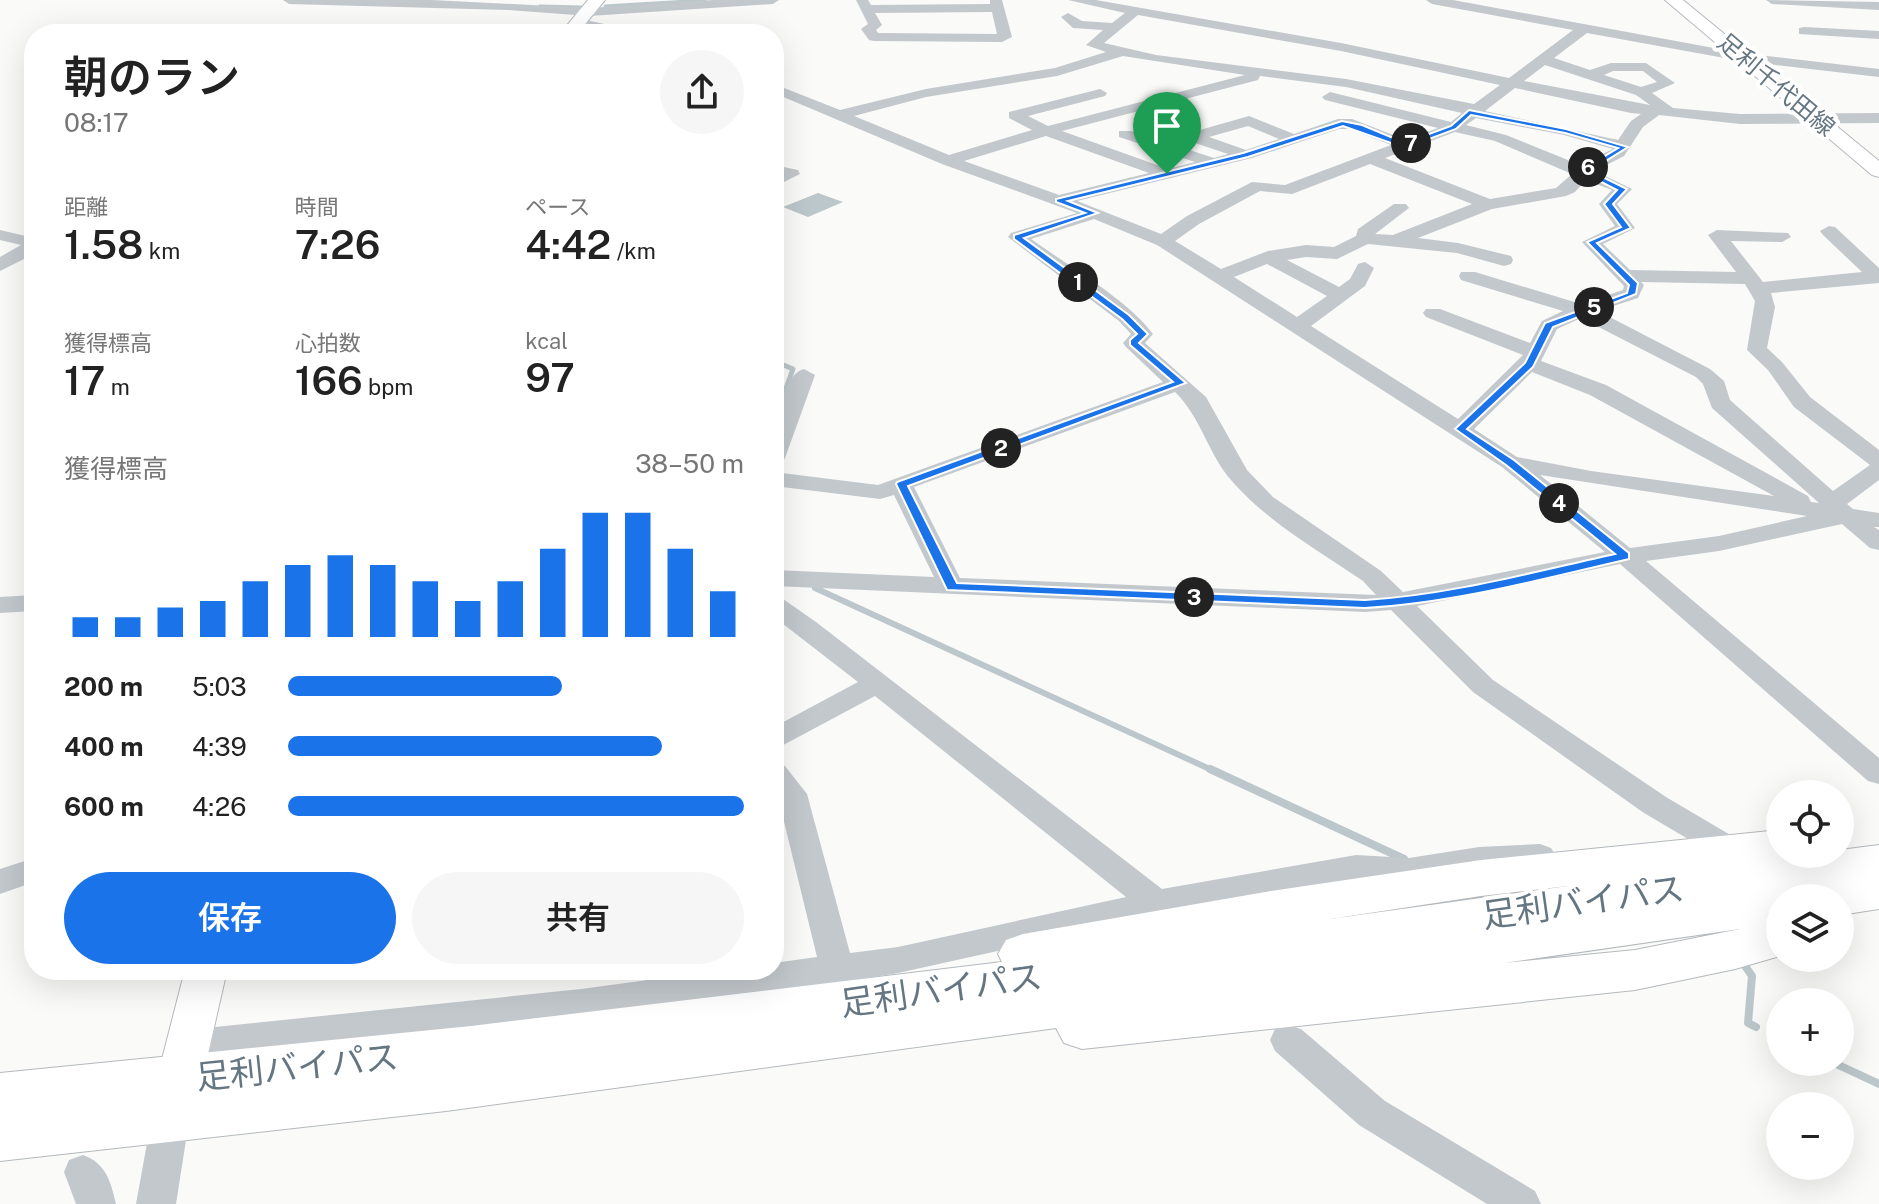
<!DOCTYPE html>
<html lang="ja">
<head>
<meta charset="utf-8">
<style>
	body { margin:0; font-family:"Public Sans","Noto Sans JP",sans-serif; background:#f6f6f6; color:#222; height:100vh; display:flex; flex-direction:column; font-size:30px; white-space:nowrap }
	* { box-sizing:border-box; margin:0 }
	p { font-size:26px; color:#767676 }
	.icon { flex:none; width:44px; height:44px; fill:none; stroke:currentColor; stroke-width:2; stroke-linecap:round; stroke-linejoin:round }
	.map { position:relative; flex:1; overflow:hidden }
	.sheet { position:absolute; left:24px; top:24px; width:760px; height:956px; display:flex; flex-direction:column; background:#fff; border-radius:32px; box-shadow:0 8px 32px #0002 }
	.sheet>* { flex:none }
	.buttons { position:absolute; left:1766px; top:780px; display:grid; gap:16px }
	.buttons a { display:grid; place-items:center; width:88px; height:88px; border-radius:50%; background:#fff; box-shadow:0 8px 32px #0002; font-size:40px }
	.pin { position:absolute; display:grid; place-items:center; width:68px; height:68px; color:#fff; margin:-82px -34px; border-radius:50% 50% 50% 0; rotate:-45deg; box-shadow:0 0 8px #0007 }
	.pin .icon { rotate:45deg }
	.km { position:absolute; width:40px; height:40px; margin:-20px; border-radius:50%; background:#222; color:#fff; font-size:22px; line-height:40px; text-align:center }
	.round { display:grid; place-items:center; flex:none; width:84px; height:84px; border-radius:42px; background:#f6f6f6 }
	.overview { display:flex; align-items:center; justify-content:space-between; height:136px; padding:0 40px }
	h1 { font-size:44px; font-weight:600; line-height:60px }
	.stats { display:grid; grid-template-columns:repeat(3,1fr); gap:12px; height:136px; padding:8px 40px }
	.stats div { display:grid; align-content:center }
	.stats b { font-size:40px; font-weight:600 }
	.stats small { font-size:22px; font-weight:400 }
	.stats p { font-size:22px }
	.chart { height:224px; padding:16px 40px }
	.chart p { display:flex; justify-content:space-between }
	.chart svg { width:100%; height:144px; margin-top:8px; stroke:#1a73e8; stroke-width:6 }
	.cta { display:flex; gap:16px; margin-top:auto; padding:16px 40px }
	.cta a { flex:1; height:92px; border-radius:48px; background:#1a73e8; color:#fff; font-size:32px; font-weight:600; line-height:92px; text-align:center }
	.cta a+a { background:#f6f6f6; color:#222 }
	ul { padding:0 40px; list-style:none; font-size:26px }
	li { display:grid; grid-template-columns:128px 96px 1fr; align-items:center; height:60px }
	li i { height:20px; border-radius:10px; background:#1a73e8 }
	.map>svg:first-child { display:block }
</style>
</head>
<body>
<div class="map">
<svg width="1879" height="1204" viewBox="0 0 1879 1204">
	<rect width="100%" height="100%" fill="#fafaf8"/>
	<path fill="#bbc7cb" d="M818,193L843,202L808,217L783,207Z"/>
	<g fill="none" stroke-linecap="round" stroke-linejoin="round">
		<path stroke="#bbc7cb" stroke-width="3" d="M540,6L581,7
			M605,6L705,0"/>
		<path stroke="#bbc7cb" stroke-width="5" d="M774,361L793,369L774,421"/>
		<path stroke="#bbc7cb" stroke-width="6" d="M774,565L781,569
			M815,588L1214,771"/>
		<path stroke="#bbc7cb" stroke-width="8" d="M1210,769L1404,859
			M1741,960L1752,976L1748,1023L1756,1027
			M1832,1062L1879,1084"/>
		<defs>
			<path id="major" d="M588,0H605L577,34H560Z
				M1665,0H1683L1879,161V177L1872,175Z
				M185,970H227L198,1098L191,1112L175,1118L159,1112L152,1098Z"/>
			<path id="highway" d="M1780,830V854H1840V850L1879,845V909L1840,915V898H1805L1810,889L1794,891L1800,898H1780V956L1735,969L1635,990L1082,1049L1064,1043L1056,1028L446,1111L0,1161V1073L471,1026L1002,962L998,954L1006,940L1023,934L1271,891L1481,860ZM1568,886L1330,919L1481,896ZM1740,929L1635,950L1504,963Z"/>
		</defs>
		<use href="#major" stroke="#b5babe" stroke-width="2"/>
		<use href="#highway" stroke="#b4b9bd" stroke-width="2"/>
		<path fill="#c3c8cc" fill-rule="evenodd" d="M283,0H432L589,8L713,0H779L773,4L589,16L508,10L289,4Z
			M856,0H868L871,5L990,4V0H1002L1012,37L1002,42L874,41L869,40L861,29L868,24ZM992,12L997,34L878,33L876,30L882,25L875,13Z
			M1068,0H1096L1341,43L1509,78L1573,30L1432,4L1426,0H1453L1741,53L1879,69V77L1741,61L1587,33L1554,58L1590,70L1611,63H1646L1675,83L1652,93L1673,108L1740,114L1879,113V123L1740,124L1659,115L1643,127L1624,156L1595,171L1632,189L1617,204L1635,228L1603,244L1630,270L1736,272L1708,235L1717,230L1788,233L1791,237L1782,242L1731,241L1763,282L1862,272L1823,235L1820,231L1829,226L1835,227L1879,268V283L1771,293L1775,307L1767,348L1782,362L1810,397L1879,450V480L1847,504L1853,509L1879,513V527H1874L1879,530V550L1870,548L1842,524L1719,551L1646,561L1879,758V784L1868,781L1620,564L1417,606L1493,680L1666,797L1744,843L1749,851L1744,859L1733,863L1722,859L1644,813L1473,692L1391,610L1365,612L774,586V570L934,577L894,495L880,499L774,486V472L878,485L1163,382L1126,347L1123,343L1131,334L1119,321L1008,237L1011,233L1077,213L942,164L774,93V84L840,110L926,89L1055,68L1106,52L1086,45L1103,30L1073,28L1061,17L1068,13L1082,21L1112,23L1125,13ZM1138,15L1341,51L1500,85L1474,104L1346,79L1156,55L1104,43ZM1123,56L1245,75L1048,126L1028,116L1105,96L1107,93L1100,89L1009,112V118L1032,130L949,155L854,116L926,97L1057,76ZM1545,65L1636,95L1650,105L1524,81ZM1613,71H1643L1657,82L1641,87L1604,75ZM1260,76L1346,87L1462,113L1451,122L1330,92L1322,97L1325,100L1438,128L1406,140L1352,119H1338L1294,134L1249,116L1186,134V140L1228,154L1214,158L1131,131H1119V137L1195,162L1168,169L1062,131L1258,80ZM1515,88L1631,113L1641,114L1631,121L1618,140L1485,111ZM1476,118L1564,135L1613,149L1580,165L1506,135L1466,125ZM1248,126L1279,139L1246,150L1209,137ZM1339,129H1350L1391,145L1285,185L1252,182L1187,216L1161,234L1077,201L1252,158ZM1455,132L1495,141L1572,174L1556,188L1490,199L1385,158ZM1046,136L1149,173L1059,195L964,161ZM1370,164L1472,204L1393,235L1375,234L1409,208L1406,204H1394L1358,229L1356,236L1334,247L1306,245L1268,251L1221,269L1175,241L1199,224L1260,191L1292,194ZM1586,180L1612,190L1599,204L1615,226L1582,242L1624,286L1623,290L1581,304L1475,272H1461L1459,276L1461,280L1563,311L1542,321L1530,343L1440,309H1426L1423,313L1426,317L1523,355L1458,419L1311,326L1365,286L1374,268L1365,262L1358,264L1350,279L1339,287L1287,260L1306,257L1337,259L1368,244L1457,253L1504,266L1511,264L1513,260L1511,256L1458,243L1418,238L1492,209L1566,196L1575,192ZM1094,219L1157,245L1502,467L1605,552L1403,592L1381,571L1273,497L1247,470L1206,397L1145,343L1153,334C1127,299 1067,265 1031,239ZM1267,264L1327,296L1297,317L1234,277ZM1641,282L1745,284L1755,301L1747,350L1768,370L1794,407L1870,465L1833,491L1730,400L1724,381L1710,369L1598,311L1638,298L1644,285ZM1581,318L1696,377L1703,384L1712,408L1819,503L1811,502L1808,496L1606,385L1541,361L1557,329ZM1532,372L1590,395L1774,496L1591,471L1517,457L1474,429ZM1175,392C1201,417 1208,454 1231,480C1267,522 1318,550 1363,581L1376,595L960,578L914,487ZM1540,475L1807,516L1719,536L1630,548Z
			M1766,0L1879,2V10L1772,4Z
			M581,19L637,31L639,34H613L576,26L574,23Z
			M1804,27L1879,31V39L1799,34V28Z
			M774,165L798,170L800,174L774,187Z
			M0,230L34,238V254L0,271V257L21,245L0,240Z
			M804,369L815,375L785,458L782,463L774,465C774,443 779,375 804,369Z
			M34,595V611L0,613V597Z
			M774,597L783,599L816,622L1162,889L1356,855L1409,858L1479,847L1540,844L1551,848L1556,856L1551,864L1540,868L1479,871L1409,882L1356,879L1156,916L898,973L837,983L581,1017L187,1060L174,1056L169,1045L174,1034L187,1030L581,989L722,970H774V963L817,957L778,797L774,793V763L785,766L807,794L850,953L898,947L1126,897L875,696L774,750V727L858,682L774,617Z
			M34,858V882L0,894V869Z
			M1288,1025L1301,1029L1385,1101L1535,1191L1541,1204H1487L1359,1125L1275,1051L1270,1040L1275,1029Z
			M170,1105L183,1109L189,1121L176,1204H136L151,1121L157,1109Z
			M83,1155C106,1163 111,1182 116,1204H76L64,1172L69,1160Z"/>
		<use href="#major" fill="#fff" fill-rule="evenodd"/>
		<use href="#highway" fill="#fff" fill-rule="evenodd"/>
	</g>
	<path fill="#1a73e8" stroke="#fff" stroke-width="2" fill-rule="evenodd" d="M1469,110L1566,129L1628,147L1590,171L1627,189L1613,204L1631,228L1597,243L1638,283L1636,294L1553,327L1533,367L1467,429L1514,460L1629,553V559C1543,579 1454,603 1365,608L947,590L896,484L897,482L1173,382L1130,345V340L1137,334L1122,319L1014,239V235L1085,213L1056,202V199L1243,153L1342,121L1362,125L1405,143L1451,126ZM1471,115L1565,133L1618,148L1580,171L1617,190L1604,204L1621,227L1587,242L1629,285L1627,293L1545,323L1525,363L1455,429L1506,465L1615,554C1533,572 1449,595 1365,600L957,583L908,486L1186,383L1139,343L1148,334L1129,315L1024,238L1098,213L1068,201L1248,157L1343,126L1405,148L1456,129Z"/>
	<g text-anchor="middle" stroke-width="8" stroke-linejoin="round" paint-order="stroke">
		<g font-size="24" fill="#657683" stroke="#fff">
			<text transform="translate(1776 85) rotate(40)" y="8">足利千代田線</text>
		</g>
		<g font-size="34" fill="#657683" stroke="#fff">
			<text transform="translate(1583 902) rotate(-8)" y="12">足利バイパス</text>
			<text transform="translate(941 990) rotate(-8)" y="12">足利バイパス</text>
			<text transform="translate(297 1067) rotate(-6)" y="12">足利バイパス</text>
		</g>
	</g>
</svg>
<div class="buttons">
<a><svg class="icon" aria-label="locate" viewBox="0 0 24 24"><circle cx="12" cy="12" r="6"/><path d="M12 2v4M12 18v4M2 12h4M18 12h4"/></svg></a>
<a><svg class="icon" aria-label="layers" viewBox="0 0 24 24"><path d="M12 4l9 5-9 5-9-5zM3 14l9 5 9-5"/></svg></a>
<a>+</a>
<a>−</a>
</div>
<div class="pin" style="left:1167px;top:174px;background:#1e9e55"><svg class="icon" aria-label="arrive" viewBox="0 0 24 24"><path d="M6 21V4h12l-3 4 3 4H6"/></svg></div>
<b class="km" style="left:1078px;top:282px">1</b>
<b class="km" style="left:1001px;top:448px">2</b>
<b class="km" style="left:1194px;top:597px">3</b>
<b class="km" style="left:1559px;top:503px">4</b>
<b class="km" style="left:1594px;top:307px">5</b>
<b class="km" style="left:1588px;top:167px">6</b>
<b class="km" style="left:1411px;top:143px">7</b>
<section class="sheet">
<div class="overview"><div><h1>朝のラン</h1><p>08:17</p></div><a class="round"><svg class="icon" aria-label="share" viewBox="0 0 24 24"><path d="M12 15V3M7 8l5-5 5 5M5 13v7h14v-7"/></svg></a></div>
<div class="stats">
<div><p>距離</p><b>1.58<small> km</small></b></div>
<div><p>時間</p><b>7:26</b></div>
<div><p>ペース</p><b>4:42<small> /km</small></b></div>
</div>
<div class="stats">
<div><p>獲得標高</p><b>17<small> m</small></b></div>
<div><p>心拍数</p><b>166<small> bpm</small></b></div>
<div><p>kcal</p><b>97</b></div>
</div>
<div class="chart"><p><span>獲得標高</span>38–50 m</p>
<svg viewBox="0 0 160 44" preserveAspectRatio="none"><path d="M5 44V38M15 44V38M25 44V35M35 44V33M45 44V27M55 44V22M65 44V19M75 44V22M85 44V27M95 44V33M105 44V27M115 44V17M125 44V6M135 44V6M145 44V17M155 44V30"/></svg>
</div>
<ul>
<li><b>200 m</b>5:03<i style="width:60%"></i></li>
<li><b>400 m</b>4:39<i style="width:82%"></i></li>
<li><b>600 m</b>4:26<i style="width:100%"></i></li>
</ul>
<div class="cta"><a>保存</a><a>共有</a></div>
</section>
</div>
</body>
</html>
